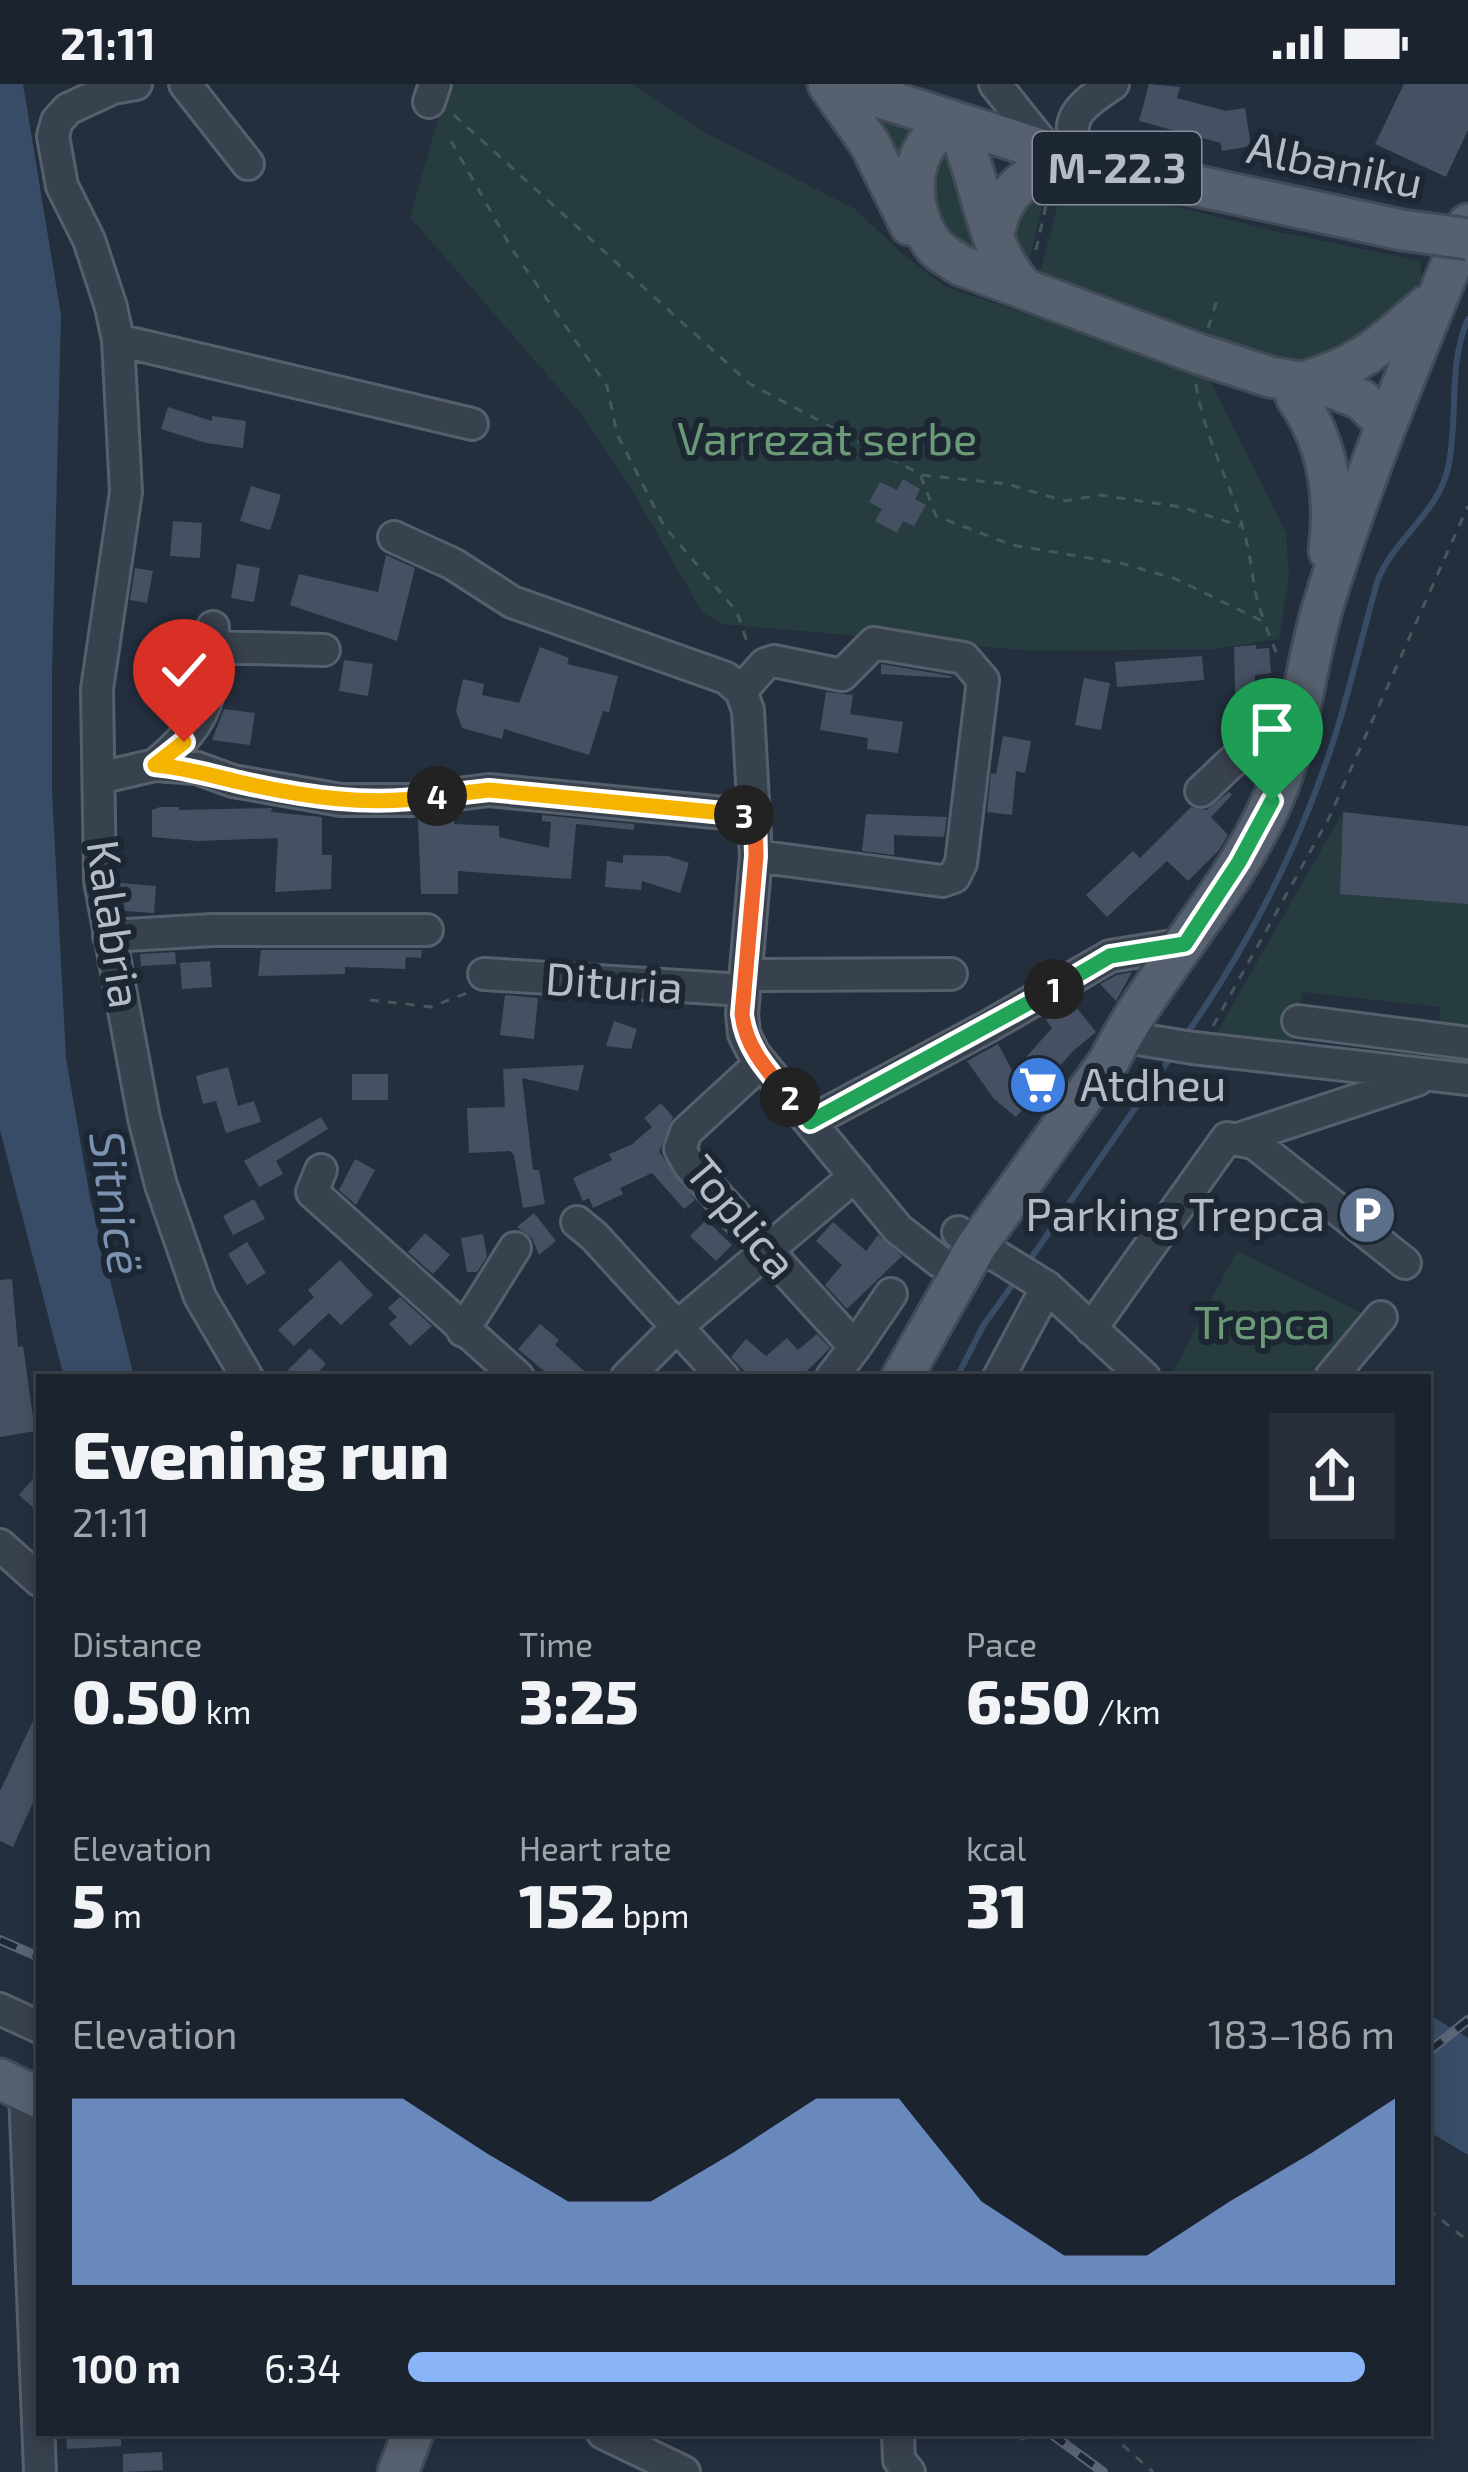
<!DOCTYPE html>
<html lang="en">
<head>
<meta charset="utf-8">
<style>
	body { margin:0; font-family:"Exo 2",sans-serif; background:#282f3a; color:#f1f3f6; height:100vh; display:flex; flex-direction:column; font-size:45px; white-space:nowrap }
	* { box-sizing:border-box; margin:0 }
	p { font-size:39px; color:#a0a4aa }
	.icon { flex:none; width:66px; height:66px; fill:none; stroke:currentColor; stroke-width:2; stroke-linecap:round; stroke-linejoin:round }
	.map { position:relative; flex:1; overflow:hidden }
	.details { position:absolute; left:36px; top:1290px; width:1395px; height:1062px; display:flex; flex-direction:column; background:#1b232e; border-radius:0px; box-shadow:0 6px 18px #0003,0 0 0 3px #39404a }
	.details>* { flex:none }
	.pin { position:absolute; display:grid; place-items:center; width:102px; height:102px; color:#fff; margin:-123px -51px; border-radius:50% 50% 50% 0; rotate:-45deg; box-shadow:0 0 12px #0007 }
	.pin .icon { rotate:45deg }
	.km { position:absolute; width:60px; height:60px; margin:-30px; border-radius:50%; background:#222; color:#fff; font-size:33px; line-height:60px; text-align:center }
	.round { display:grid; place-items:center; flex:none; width:126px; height:126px; border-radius:0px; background:#282f3a }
	.summary { display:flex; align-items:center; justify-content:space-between; height:204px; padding:0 36px }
	h1 { font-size:66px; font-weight:800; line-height:90px }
	.metrics { display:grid; grid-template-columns:repeat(3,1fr); gap:18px; height:204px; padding:12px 36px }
	.metrics div { display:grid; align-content:center }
	.metrics b { font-size:60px; font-weight:800 }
	.metrics small { font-size:33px; font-weight:400 }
	.metrics p { font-size:33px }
	.chart { height:336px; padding:24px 36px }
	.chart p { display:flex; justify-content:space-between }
	.chart svg { width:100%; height:216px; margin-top:12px; fill:#8ab4f8; opacity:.7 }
	ul { padding:0 36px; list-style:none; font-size:39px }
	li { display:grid; grid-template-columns:192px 144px 1fr; align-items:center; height:90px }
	li i { height:30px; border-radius:15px; background:#8ab4f8 }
	.status { display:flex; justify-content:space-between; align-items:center; height:84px; padding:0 60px; background:#1b232e; direction:ltr }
	.status svg { height:33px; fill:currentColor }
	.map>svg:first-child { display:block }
</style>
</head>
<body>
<div class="status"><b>21:11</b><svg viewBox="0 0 49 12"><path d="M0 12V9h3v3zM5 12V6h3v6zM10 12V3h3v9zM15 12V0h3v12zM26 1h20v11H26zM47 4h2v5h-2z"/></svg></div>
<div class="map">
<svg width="1468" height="2388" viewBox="0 0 1468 2388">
	<rect width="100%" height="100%" fill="#242f3e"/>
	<path fill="#263c3f" d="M441,0H632L700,46L855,125L907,174L946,203L1207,291L1286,449L1289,492L1279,555L1215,565L1033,567L722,540L702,528L638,416L583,332L410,133L441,25Z
		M857,17L920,41L906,108Z
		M940,62H950L988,182L947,152L927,101Z
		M1048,98L1025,194L1006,135Z
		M1061,107L1146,115L1274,147L1420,177L1422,193L1405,227L1342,278L1286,282L1038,197Z
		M1343,728L1340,810L1468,818V949L1438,946L1441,923L1302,908L1293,961L1216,950Z
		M1237,1167L1374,1235L1317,1293H1170Z"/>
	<path fill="#394c67" d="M0,0H23L61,231L52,587V708L66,974L90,1114L134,1293H64L0,1046Z
		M1428,1930L1468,1954V2071L1428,2047Z"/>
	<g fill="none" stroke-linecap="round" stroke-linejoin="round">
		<path stroke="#394c67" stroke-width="6" d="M1186,951C1241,872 1286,788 1319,698C1344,633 1359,562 1378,495C1396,453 1438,429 1448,384C1459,334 1447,283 1468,235
			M1029,1177L1172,971
			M957,1293L983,1242L1018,1193"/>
	</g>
	<path fill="#455162" d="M1149,0L1180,3L1177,14L1226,27L1245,24L1251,62L1222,67L1221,59L1139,37Z
		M1404,0H1468V46L1446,93L1375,60Z
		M168,323L212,337V332L246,337L243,364L206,359L161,345Z
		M903,395L920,405L915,415L926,421L914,442L903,437L897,449L875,437L882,425L869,418L880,398L897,406Z
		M251,402L281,411L270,446L240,437Z
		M173,437L202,439L200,474L170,472Z
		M386,471L415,484L397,557L290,521L299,490L378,508Z
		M237,480L260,484L254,518L231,514Z
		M135,484L153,487L147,519L130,516Z
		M1256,561V565L1269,564L1271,589L1255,591L1254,645L1236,646L1234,563Z
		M540,563L569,574L567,580L618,592L609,628L603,627L589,671L504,645L502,655L462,644L456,627L463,595L484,600L482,611L519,619Z
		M1202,572L1204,596L1117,603L1115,578Z
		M344,576L373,580L368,612L339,607Z
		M881,580L951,592V594L881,590Z
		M1084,594L1110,599L1101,646L1075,641Z
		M826,608L853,611L850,630L903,638L898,669L867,665L868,654L820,646Z
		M224,625L255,629L250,661L212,656Z
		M1003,652L1031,657L1025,689L1016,687L1012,731L987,728L991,689L996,690Z
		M1229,708L1232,711L1211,733L1228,751L1219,766L1188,797L1167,777L1107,833L1086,811L1133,767L1140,774L1191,723L1206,726Z
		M160,723H179V726L272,724L271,728L322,733V771H332L331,805L275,808L278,754L198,757L152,753V726Z
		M1343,728L1468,742V820L1340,810Z
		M866,730L947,733L944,753L894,751V771L862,767Z
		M542,731L634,740V746L576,740L571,795L458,787V810H421L418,735L454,734V740L499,742V753L549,764L551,738L542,737Z
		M623,771L668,772L689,779L680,809L642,797L641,806L605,803L607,777L623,779Z
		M120,799L156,802L154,829L125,827Z
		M261,866H422L421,874L406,873L405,885L345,883V890L258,892Z
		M175,868L176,880L141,882L140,870Z
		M210,877L212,903L182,905L180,879Z
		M1132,888L1116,917L1100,900L1117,891Z
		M505,911L538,914L534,955L500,951Z
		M1071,917L1096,948L1072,968L1016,1033L994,1015L967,977L998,960L1013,988L1052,944L1046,936Z
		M614,937L637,945L631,965L606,962Z
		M584,981L578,1007L522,994L533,1086H539L545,1120L523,1124L514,1071L510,1067L469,1069L467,1024L505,1023L503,985Z
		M228,983L238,1022L254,1017L261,1038L226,1049L216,1017L203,1020L196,992Z
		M352,990H388V1016H352Z
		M661,1019L673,1033L659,1068L695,1116L684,1125L652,1089L620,1104L623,1110L593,1124L589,1114L583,1117L573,1094L612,1076L609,1070L631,1061L652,1043L644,1034Z
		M321,1033L328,1045L276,1077L283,1090L259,1103L244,1077Z
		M355,1075L375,1086L356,1121L339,1106Z
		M254,1115L265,1135L233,1151L223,1132Z
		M534,1129L556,1157L539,1171L532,1154L517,1143Z
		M706,1136L732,1161L716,1177L690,1152Z
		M833,1138L866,1167L878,1151L902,1172L847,1225L825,1201L842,1181L816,1157Z
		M425,1149L450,1171L433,1190L408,1168Z
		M483,1150L487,1173L477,1188H467L461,1154Z
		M247,1158L266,1189L247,1201L228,1170Z
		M340,1176L373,1211L341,1241L329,1229L294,1262L278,1246L314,1213L308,1206Z
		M12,1195L18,1263L23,1262L35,1347L0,1353V1196Z
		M400,1213L432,1242L410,1262L389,1240L397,1233L388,1224Z
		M540,1240L559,1256L555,1261L591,1293H551L518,1265Z
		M817,1250L830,1264L801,1293H750L731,1273L746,1255L766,1272L787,1254L798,1266Z
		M310,1264L326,1280L313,1293H281Z
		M39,1388V1429L19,1411Z
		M39,1624V1705L13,1763L0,1757V1707Z
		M66,2349H121V2362L67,2365Z
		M162,2368L163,2386L123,2388V2370Z"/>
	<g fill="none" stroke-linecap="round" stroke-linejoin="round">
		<defs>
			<path id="minor" d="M136,0L113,4L68,25L57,37L53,52L62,102L89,156L111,223L118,256L126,408L97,605L100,797L144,1034L161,1101L200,1213L247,1293
				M185,0L248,80
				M995,0L1050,69
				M429,18L435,0
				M1084,77C1059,37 1078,23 1113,0
				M118,256L472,340
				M394,453L453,480L512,518L726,594L741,607L748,626L756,772L742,930L744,950L754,970L898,1145L939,1177
				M213,563L324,566
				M741,607L765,580L774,577L842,591L874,559L964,574L983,596L961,779L954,793L942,797L756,772
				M155,681C209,637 214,610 213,543
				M99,694L155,681L197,684L233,697L341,716H411L489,706L755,732
				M1201,707C1232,680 1247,652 1290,667
				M109,852L213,846H427
				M484,890L744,906
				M746,891L951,890
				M1298,937L1468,959
				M1125,946L1144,956L1193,964L1468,995
				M761,979L686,1048L680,1065L689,1081L855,1263L832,1293
				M810,1038L989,942L1110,872L1185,860
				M1241,1054L1417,996
				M321,1086L312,1108L518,1293
				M577,1138L594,1152L723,1293
				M958,1148L1047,1203L1144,1293
				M1091,1245L1227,1054L1254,1059L1405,1179
				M463,1247L515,1164
				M855,1263L891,1210
				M627,1293L678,1242L855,1092
				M999,1293L1047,1203
				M1331,1293L1381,1233
				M0,1461L39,1496
				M0,1925L39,1943
				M25,2007L40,2388
				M603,2349L684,2388
				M898,2349L899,2376L909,2388"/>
			<path id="major" d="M828,0L870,60L910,141
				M837,0L1072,75L1402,146
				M994,155C998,107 1029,88 1072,75
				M1023,204C985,161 983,104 961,52L954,40C905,57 904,127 936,164C942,170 953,176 960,181L1199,270L1270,293L1330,303L1362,316L1385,339
				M1302,298C1359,283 1383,260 1426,222
				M1296,313C1328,358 1336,412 1329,467
				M902,1293L977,1161L1109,977C1155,885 1232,810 1273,715C1300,653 1304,586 1323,522C1363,391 1416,266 1468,140
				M0,1995L39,2014
				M398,2388L413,2349"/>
		</defs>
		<use href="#minor" stroke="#565f6c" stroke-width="36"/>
		<use href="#major" stroke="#414a57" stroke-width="45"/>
		<path stroke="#44595c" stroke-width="3" stroke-dasharray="9 9" stroke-linecap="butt" d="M454,31L750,300L920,390L936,432L1012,461L1124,480L1176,495L1264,538L1278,573
			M451,57L512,165L607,302L617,350L664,442L737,528L747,558
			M1036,166L1047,117
			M1208,244L1218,213
			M1196,300C1203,350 1229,395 1243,444C1253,476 1251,506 1264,536
			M922,391L1007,400L1065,417L1100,411L1181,423L1241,442
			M370,916L431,923L467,909
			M1213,942L1329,734L1468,422
			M1428,2125L1468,2157
			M1003,2349L1023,2355L1033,2349
			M1109,2349L1153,2388"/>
		<use href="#minor" stroke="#38414e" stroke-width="30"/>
		<use href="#major" stroke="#56606e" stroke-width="39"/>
		<defs>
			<path id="rail" d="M0,1856L39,1873
				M1428,1968L1468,1936
				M1050,2349L1103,2388"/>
		</defs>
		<use href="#rail" stroke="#5a6575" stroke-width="10"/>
		<use href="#rail" stroke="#1d2633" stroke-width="6" stroke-dasharray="18" stroke-linecap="butt"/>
		<defs>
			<path id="major-bridge" d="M1402,146L1468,155"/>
		</defs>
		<use href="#major-bridge" stroke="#414a57" stroke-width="45" stroke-linecap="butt"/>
		<use href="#major-bridge" stroke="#56606e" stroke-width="39"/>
	</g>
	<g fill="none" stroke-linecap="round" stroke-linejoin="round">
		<defs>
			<path id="split-1" d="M1054,905L1110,872L1185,860L1239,778L1272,717"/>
			<path id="split-2" d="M790,1013L810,1038L1054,905"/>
			<path id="split-3" d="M744,731L755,732L756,772L742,930C746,965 768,987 790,1013"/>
			<path id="split-4" d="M437,712L489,706L744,731"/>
			<path id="split-5" d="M184,658L155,681C187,684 209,691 239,698C304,713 370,723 437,712"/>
		</defs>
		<use href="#split-1" stroke="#fff" stroke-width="24"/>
		<use href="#split-2" stroke="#fff" stroke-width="24"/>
		<use href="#split-3" stroke="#fff" stroke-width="24"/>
		<use href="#split-4" stroke="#fff" stroke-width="24"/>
		<use href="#split-5" stroke="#fff" stroke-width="24"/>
		<use href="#split-1" stroke="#22a559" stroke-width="15"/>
		<use href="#split-2" stroke="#22a559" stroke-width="15"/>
		<use href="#split-3" stroke="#f0652b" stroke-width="15"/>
		<use href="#split-4" stroke="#f5b400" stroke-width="15"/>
		<use href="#split-5" stroke="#f5b400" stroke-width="15"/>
	</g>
	<defs>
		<symbol id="supermarket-disc" viewBox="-11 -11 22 22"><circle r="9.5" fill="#3f7fe0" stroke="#1d2633"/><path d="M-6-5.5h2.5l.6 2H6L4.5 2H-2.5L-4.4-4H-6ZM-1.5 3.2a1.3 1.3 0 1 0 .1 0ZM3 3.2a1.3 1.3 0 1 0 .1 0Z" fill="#fff"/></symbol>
		<symbol id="parking-disc" viewBox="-11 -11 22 22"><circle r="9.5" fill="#5c6f8a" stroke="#1d2633"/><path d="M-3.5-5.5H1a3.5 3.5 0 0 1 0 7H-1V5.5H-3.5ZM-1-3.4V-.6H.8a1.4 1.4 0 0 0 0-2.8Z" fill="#fff"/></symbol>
	</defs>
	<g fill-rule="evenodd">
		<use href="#supermarket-disc" x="1005" y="968" width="66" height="66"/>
		<use href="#parking-disc" x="1334" y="1098" width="66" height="66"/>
	</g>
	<g text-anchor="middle" stroke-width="12" stroke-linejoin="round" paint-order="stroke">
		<rect fill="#1d2633" stroke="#878f9c" stroke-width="3" x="1033" y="48" width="168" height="72" rx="9"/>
		<g font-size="42" font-weight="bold" fill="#b4bcc9">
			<text x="1117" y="99">M-22.3</text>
		</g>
		<g font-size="45" fill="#b4bcc9" stroke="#1d2633">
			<text transform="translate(1335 81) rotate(12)" y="16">Albaniku</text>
			<text transform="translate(114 840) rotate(82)" y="16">Kalabria</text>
			<text transform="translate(614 899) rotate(4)" y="16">Dituria</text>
			<text transform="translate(741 1133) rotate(50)" y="16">Toplica</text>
		</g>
		<g font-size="45" fill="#6b9a76" stroke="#1d2633">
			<text x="827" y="371">Varrezat serbe</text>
			<text x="1262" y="1255">Trepca</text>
		</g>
		<g font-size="45" fill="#b4bcc9" stroke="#1d2633" text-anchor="start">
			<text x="1080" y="1017">Atdheu</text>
			<text x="1325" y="1147" text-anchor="end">Parking Trepca</text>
		</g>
		<g font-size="48" font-style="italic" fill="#7c92b1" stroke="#1d2633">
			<text transform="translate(116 1119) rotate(82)" y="17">Sitnicë</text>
		</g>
	</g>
</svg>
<div class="pin" style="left:1272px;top:717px;background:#1e9e55"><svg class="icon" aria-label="arrive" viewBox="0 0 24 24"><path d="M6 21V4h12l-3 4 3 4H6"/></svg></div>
<div class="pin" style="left:184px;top:658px;background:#d93025"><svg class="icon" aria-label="check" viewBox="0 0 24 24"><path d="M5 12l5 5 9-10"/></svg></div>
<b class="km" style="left:1054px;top:905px">1</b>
<b class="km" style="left:790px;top:1013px">2</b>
<b class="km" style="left:744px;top:731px">3</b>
<b class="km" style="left:437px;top:712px">4</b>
<section class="details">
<div class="summary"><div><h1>Evening run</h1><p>21:11</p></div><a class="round"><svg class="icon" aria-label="share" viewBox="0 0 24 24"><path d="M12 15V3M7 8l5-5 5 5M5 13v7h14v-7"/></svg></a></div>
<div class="metrics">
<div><p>Distance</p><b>0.50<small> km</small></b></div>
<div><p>Time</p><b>3:25</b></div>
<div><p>Pace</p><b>6:50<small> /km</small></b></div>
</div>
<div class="metrics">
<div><p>Elevation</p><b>5<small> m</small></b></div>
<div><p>Heart rate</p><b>152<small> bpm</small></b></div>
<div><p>kcal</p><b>31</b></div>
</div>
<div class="chart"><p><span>Elevation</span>183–186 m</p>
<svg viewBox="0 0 160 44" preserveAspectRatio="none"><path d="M0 44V6L10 6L20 6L30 6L40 6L50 17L60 27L70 27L80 17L90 6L100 6L110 27L120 38L130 38L140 27L150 17L160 6V44z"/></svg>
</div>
<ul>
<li><b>100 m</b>6:34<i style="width:97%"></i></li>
</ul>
</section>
</div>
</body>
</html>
